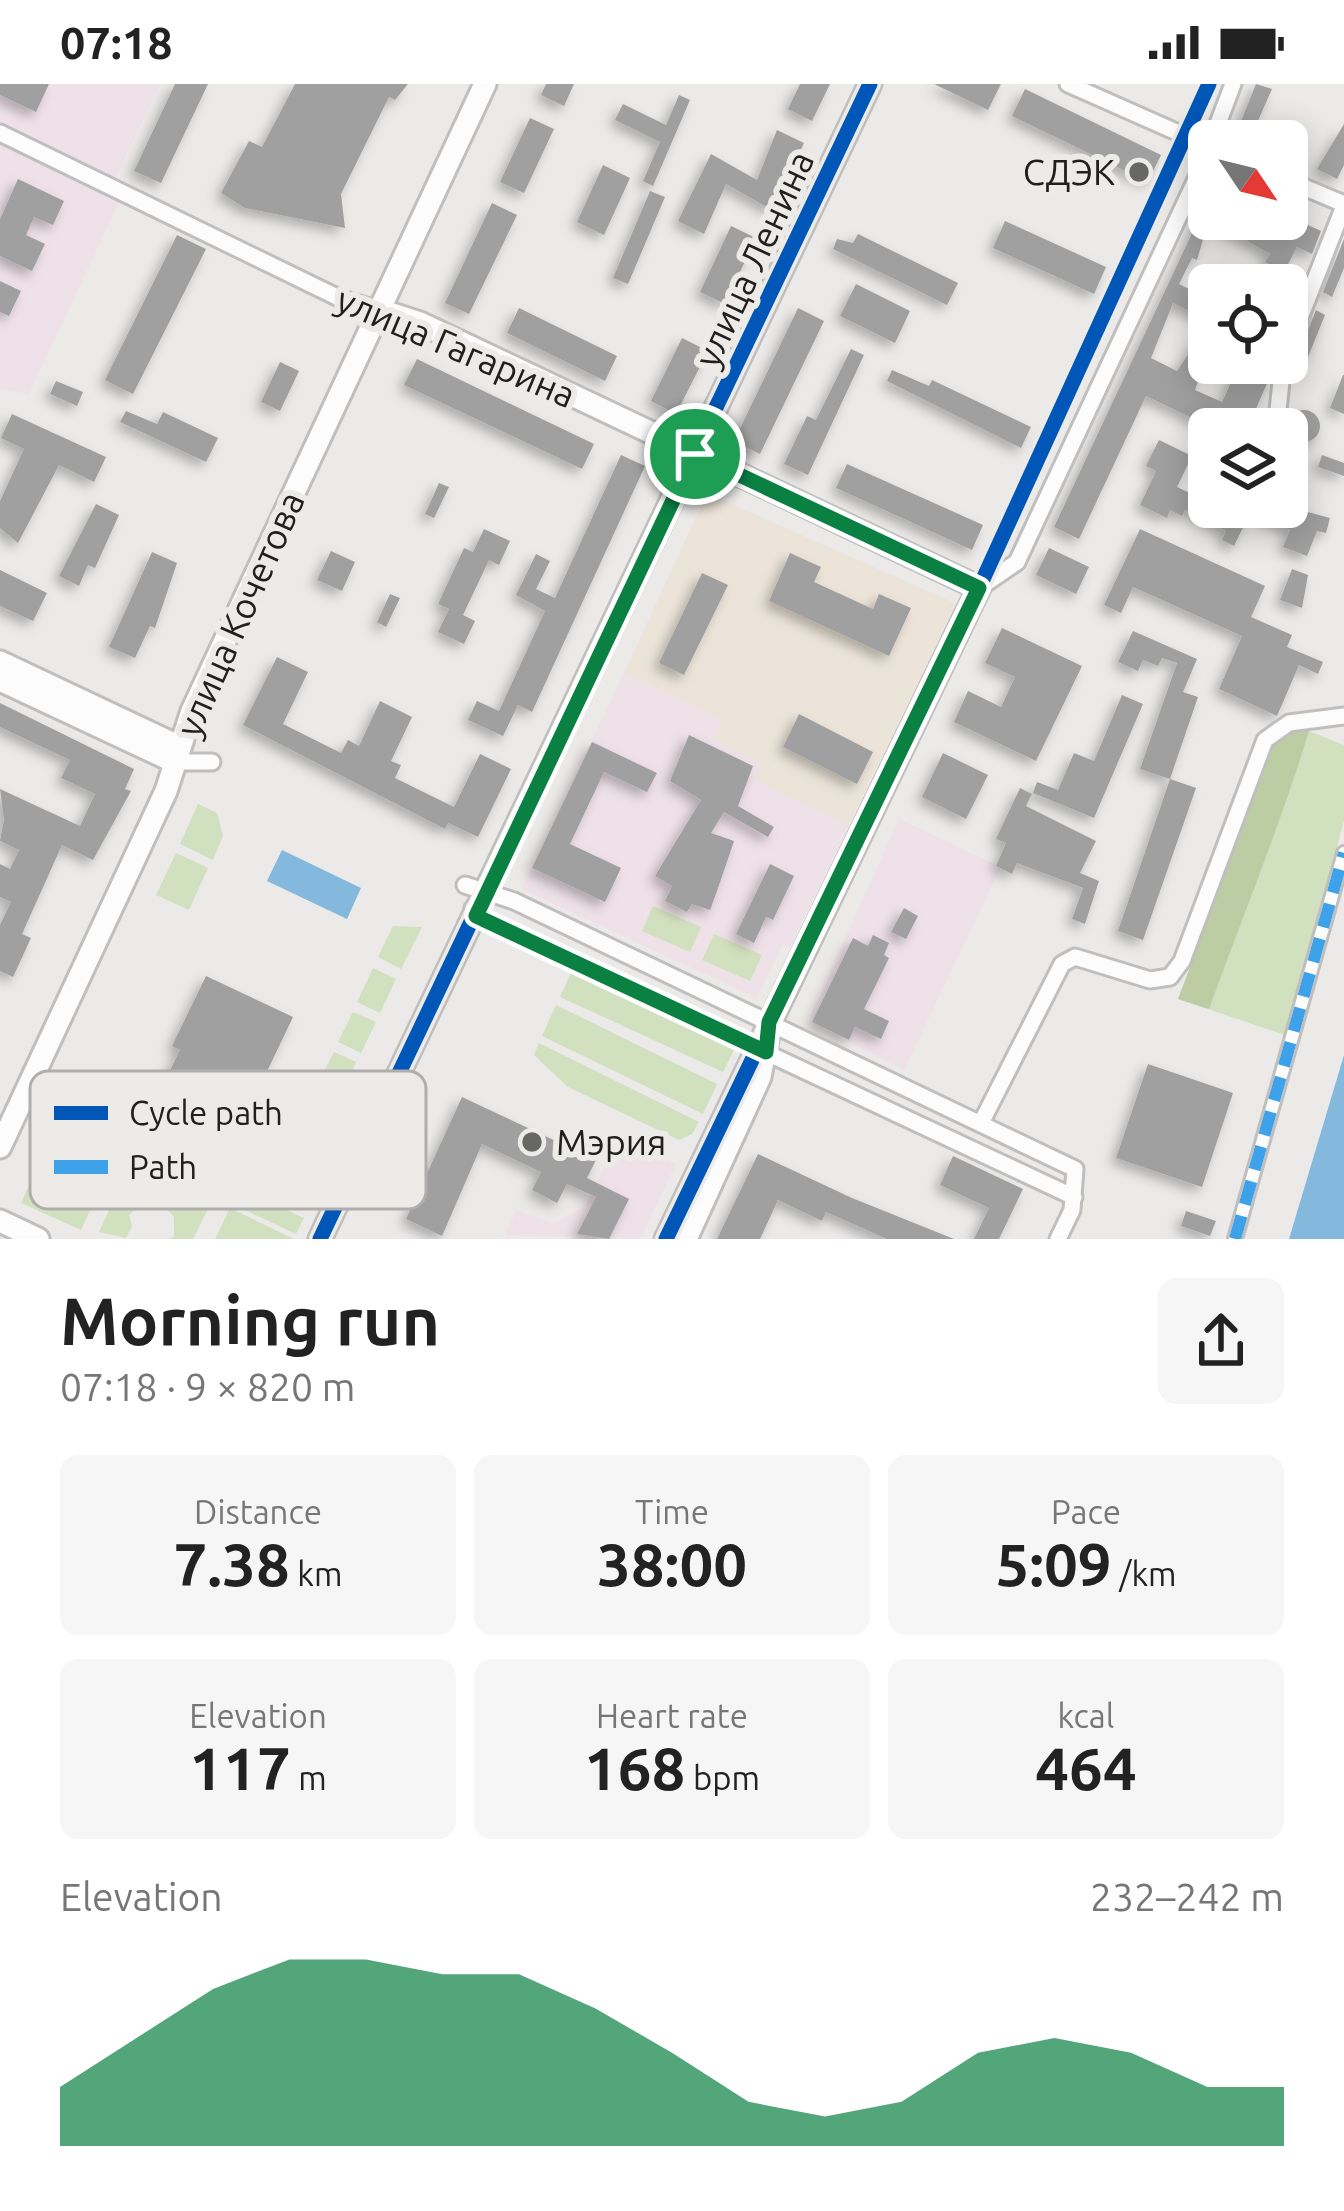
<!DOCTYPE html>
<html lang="en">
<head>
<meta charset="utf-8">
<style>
	body { margin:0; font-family:Ubuntu,sans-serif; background:#f6f6f6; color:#222; height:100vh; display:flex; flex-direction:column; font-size:45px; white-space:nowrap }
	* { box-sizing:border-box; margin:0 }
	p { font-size:39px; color:#767676 }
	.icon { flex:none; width:66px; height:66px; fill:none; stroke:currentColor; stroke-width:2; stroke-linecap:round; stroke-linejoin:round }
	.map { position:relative; height:1155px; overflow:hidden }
	.details { display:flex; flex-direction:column; background:#fff; flex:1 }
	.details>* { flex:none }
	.needle { width:78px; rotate:125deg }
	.tools { position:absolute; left:1188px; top:36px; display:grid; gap:24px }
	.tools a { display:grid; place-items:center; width:120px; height:120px; border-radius:18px; background:#fff; box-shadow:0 6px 30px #0003; font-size:60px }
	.pin { position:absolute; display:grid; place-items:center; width:102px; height:102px; color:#fff; margin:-51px; border:6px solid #fff; border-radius:50%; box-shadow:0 3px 12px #0007 }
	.round { display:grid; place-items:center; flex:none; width:126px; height:126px; border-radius:18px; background:#f6f6f6 }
	.overview { display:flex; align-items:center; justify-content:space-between; height:204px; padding:0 60px }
	h1 { font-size:66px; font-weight:700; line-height:90px }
	.stats { display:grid; grid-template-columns:repeat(3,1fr); gap:18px; height:204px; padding:12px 60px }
	.stats div { display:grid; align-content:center; border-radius:18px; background:#f6f6f6; text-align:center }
	.stats b { font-size:60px; font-weight:700 }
	.stats small { font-size:33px; font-weight:400 }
	.stats p { font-size:33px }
	.chart { height:336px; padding:24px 60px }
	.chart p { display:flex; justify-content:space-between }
	.chart svg { width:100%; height:216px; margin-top:12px; fill:#0b8043; opacity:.7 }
	.status { display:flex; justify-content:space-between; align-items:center; height:84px; padding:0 60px; background:#fff; direction:ltr }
	.status svg { height:33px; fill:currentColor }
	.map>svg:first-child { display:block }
</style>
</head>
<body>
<div class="status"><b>07:18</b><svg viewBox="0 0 49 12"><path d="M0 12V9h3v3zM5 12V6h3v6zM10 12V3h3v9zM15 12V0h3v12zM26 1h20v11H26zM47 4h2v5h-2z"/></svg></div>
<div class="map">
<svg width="1344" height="1155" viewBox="0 0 1344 1155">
	<defs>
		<filter id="shadow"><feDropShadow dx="-5.5" dy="5.5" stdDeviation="6" flood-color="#0004"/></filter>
	</defs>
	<rect width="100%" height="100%" fill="#ebeae9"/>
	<path fill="#eee1e8" d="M0,0H160L115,94L0,39Z
		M0,60L120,116L29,310L0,305Z
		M624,589L722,635L762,679L755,696L849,741L790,863L783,860L757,914L521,805Z
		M899,735L1001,783L904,986L813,939L810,932Z
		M620,1052L676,1080L640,1155L505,1151L517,1126L553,1140L585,1122Z"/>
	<path fill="#ece4d9" d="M707,409L957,520L849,741L754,696L762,679L713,655L722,635L624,589Z"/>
	<path fill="#d1e0be" d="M1291,647H1309L1344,661V737L1285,951L1178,915Z
		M198,720L217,729L223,752L213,776L180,760Z
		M176,769L208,784L189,826L156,811Z
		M653,822L701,843L690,868L642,847Z
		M393,842L422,843L401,885L378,873Z
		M714,850L762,871L750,897L702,876Z
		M373,884L396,895L380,929L357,918Z
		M572,887L736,962L723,988L560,913Z
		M556,921L717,1000L703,1030L542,952Z
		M353,928L376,938L361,969L338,958Z
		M539,959L699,1038L692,1050L679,1056L568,1003L534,971Z
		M334,968L356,978L341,1010L318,1000Z
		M71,1008L147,1042L136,1066L120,1060L81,1146L21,1119Z
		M129,1084L209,1123L193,1155H168L174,1153V1133L162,1119L151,1123L143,1119L129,1131L132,1142L126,1154L99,1148Z
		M237,1103L304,1134L296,1150L230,1119Z
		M230,1124L294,1155H215Z"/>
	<path fill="#bccda4" d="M1291,647H1309C1280,742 1243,831 1209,925L1178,915L1277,653Z"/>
	<path fill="#84b8dc" d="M282,766L361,804L347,835L267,797Z
		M1344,971V1155H1289Z"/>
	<path fill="#a0a0a0" filter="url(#shadow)" d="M0,0H49L36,28L0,11Z
		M175,0H208L161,99L134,87Z
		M295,0H408L395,16L389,13L341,110L345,144L245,124L221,109L249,57L262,63Z
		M546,0H574L564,22L541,11Z
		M800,0H830L812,37L788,25Z
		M934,0H1001L988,26Z
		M1256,0L1272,5L1257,39L1263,42L1258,52L1239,42Z
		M1025,5L1161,71L1148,98L1012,32Z
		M679,11L690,16L653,102L643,97L660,58L615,36L623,20L666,41Z
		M530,34L554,45L524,109L500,98Z
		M1344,40V81L1337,95L1317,85Z
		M777,46L804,59L772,126L726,100L704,150L678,137L711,70L757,96Z
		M603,81L630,94L604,151L577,138Z
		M18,95L64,117L53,141L34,133L26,151L45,160L32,187L0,172V135Z
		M650,107L665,113L628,200L613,194Z
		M1209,113V135H1266L1262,145L1287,156L1297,136L1321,147L1312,170L1297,163L1284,188L1265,178L1270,170L1209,135L1197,176L1192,174L1179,200L1209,215V237L1173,219L1151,274L1177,287L1209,239V266L1195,306L1222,318L1240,279H1268L1263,290L1269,295L1247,345H1215L1146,312L1079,455L1054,443Z
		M492,119L517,131L469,230L445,219Z
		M1005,137L1106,183L1094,210L993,164Z
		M731,142L756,154L725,220L700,208Z
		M858,150L958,199L947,221L833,165L837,155L853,159Z
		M177,151L206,165L133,310L105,296Z
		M1344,155V184L1332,213L1323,208Z
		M0,197L21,207L9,232L0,228Z
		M856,200L910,227L895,259L840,232Z
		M519,224L617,272L605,297L507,249Z
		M798,224L824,237L760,370L734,357Z
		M1316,226L1325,231L1308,273L1299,269Z
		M682,254L708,267L676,330L651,317Z
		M851,265L864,271L808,391L784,380L807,332L816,336Z
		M417,275L594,360L582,385L404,301Z
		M280,278L299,287L280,327L261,318Z
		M892,286L929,302L932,296L1031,343L1021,364L887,297Z
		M1343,291H1344V330L1330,324Z
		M56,297L83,308L77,322L50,310Z
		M1288 342a16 16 0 1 1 32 0a16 16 0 1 1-32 0Z
		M126,327L157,340L163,328L218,354L206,378L120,338Z
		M12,330L106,373L94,398L59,381L18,459L0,444V417L24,365L1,354Z
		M1159,356L1192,372L1177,403L1209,418V423H1289L1330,434L1326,449L1317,447L1307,472L1283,463L1290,446L1251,427L1234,462L1222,456L1226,447L1185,426L1182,432L1170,426L1167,434L1140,421L1156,387L1146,382Z
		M621,371L645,382L532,628L518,621L503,652L468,636L477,617L499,627L545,527L516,511L536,470L550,477L536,505L555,514Z
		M1322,371L1344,379V392L1318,383Z
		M847,380L983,441L972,466L836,404Z
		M439,399L449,403L434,434L425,430Z
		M96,420L119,431L95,484L88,481L79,502L59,492Z
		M484,445L510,457L499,481L489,476L463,531L475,537L464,560L438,548L449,525L438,520L464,464L473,468Z
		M1140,445L1265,502L1251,533L1292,551L1287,563L1323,578L1318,590L1299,581L1277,632L1219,605L1242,552L1133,503L1121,529L1104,521Z
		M1049,464L1089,483L1076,510L1036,491Z
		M331,467L355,478L342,507L317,496Z
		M152,468L177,479L155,544L150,542L135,574L109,563Z
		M790,469L821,483L814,498L873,525L879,510L911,524L889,572L769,517Z
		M1292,485L1308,491L1302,524L1280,516Z
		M0,486L47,509L33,537L0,522Z
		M702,489L728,501L684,591L659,579Z
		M390,510L400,514L386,543L377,538Z
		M1002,544L1082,582L1036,677L954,638L968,607L1001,623L1015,593L985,579Z
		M1133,547L1197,575L1183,608L1198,613L1170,695L1140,685L1177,579L1162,574L1158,582L1143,576L1138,587L1118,578Z
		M277,573L308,588L283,640L341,669L348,656L359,662L380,617L412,633L391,677L401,681L395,694L454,723L480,670L511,685L478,753L448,739L445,745L243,641Z
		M1122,611L1143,620L1094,734L1033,709L1037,698L1058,706L1074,669L1094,677Z
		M0,619L134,685L125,705L131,707L93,776L62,761L22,850L31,854L13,893L0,887V841L11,818L0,813V780L10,785L19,766L0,757L4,736L0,705L80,742L95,710L61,694L70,676L0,643Z
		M799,630L873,668L857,700L783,663Z
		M689,651L753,682L738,722L774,743L768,753L724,728L711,749L734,757L717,807L710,826L692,820L687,828L665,817L672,802L655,792L701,716L670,697Z
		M592,658L657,689L647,708L604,688L570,760L621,784L605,818L532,784Z
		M943,669L988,691L966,735L922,713Z
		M1170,695L1196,704L1143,856L1118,847Z
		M1020,704L1032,710L1026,722L1096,757L1080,789L1099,797L1085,840L1072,835L1083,804L1017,779L1012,790L996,782L1006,759L996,755Z
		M770,780L794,792L773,836L766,833L754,859L736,850Z
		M904,824L918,832L906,855L891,848Z
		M873,851L889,859L884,871L889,874L864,925L889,937L881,955L855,943L849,956L812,938L853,854L868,862Z
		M206,892L293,933L259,1004L251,1000L224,1057L152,1023L180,966L172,962Z
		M1148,980L1233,1009L1202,1103L1116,1074Z
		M462,1013L596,1076L587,1094L629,1115L609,1155L577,1150L596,1113L567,1100L557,1119L532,1106L541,1088L482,1060L442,1152L406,1135Z
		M758,1070L852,1114L954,1155H887L826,1128L822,1137L778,1116L760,1155H717Z
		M953,1072L1023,1105L999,1155H974L989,1124L940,1101Z
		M1186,1127L1216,1137L1210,1152L1181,1142Z"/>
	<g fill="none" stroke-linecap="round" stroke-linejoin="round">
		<defs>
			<path id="pedestrian" d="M1235,1155L1344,769"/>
			<path id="minor" d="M1068,0L1190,54
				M0,49L339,214L380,226
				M1287,96L1344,120
				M1287,267L1344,122
				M1276,345L1283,279
				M1287,363L1288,364
				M979,504L1017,478L1200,87L1233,0
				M979,504L1209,0
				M175,678H212
				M465,801L514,817L1075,1085L1072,1126L1058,1155
				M473,824L476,832L500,844L1074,1113
				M981,1039L1062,880L1075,873L1150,896L1170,893L1182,877L1265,656L1289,639L1344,632"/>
			<path id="tertiary" d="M380,226L420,239L979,504L666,1155
				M0,1137L38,1155
				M320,1155L870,0
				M686,1155L760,993L768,951"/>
			<path id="secondary" d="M0,578L180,663
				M0,596L175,678
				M0,1063L166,707L192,627L485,0"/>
		</defs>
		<use href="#pedestrian" stroke="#c0bfbe" stroke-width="18"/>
		<use href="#minor" stroke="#c0bfbe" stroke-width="21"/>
		<use href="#tertiary" stroke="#c0bfbe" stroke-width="27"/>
		<use href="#secondary" stroke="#c0bfbe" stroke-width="27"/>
		<use href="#pedestrian" stroke="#fcfcfc" stroke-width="12"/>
		<use href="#minor" stroke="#fcfcfc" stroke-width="15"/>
		<use href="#tertiary" stroke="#fcfcfc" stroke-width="21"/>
		<use href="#secondary" stroke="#fcfcfc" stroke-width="21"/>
		<path stroke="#3da2ea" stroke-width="12" stroke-dasharray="24 12" stroke-linecap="butt" d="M1235,1155L1344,769"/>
		<defs>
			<path id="cycleway" d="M320,1155L870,0
				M666,1155L979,504L1209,0"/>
		</defs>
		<use href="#cycleway" stroke="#ecebe8" stroke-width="22"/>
		<use href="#cycleway" stroke="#0057b8" stroke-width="15"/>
	</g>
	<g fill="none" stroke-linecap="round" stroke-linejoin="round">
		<defs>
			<path id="route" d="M695,370L979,504L769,938L766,968L476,832Z"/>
		</defs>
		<use href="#route" stroke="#fff" stroke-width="24"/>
		<use href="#route" stroke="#0b8043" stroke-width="15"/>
	</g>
	<g fill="#676766" stroke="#ecebe8" stroke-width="4.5">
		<circle cx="1139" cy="88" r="12"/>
		<circle cx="532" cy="1058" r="12"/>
	</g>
	<g text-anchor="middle" stroke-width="12" stroke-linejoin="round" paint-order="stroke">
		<g font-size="36" fill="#20201f" stroke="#ecebe8" text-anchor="end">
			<text x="1115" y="101">СДЭК</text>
			<text x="556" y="1071" text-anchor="start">Мэрия</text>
		</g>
		<g font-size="36" fill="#20201f" stroke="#ecebe8">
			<text transform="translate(754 175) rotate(-65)" y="13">улица Ленина</text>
			<text transform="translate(456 263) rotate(23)" y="13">улица Гагарина</text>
			<text transform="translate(240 530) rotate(-66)" y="13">улица Кочетова</text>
		</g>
	</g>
	<rect x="30" y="987" width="396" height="138" rx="18" fill="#ecebe8" stroke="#afaeac" stroke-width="3"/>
	<rect x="54" y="1022" width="54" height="14" fill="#0057b8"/>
	<rect x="54" y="1076" width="54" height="14" fill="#3da2ea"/>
	<g font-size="33" fill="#20201f">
		<text x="129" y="1041">Cycle path</text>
		<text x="129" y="1095">Path</text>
	</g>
</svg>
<div class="tools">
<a><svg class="needle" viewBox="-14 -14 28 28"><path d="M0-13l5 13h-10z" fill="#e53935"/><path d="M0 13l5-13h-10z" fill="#767676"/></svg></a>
<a><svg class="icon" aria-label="locate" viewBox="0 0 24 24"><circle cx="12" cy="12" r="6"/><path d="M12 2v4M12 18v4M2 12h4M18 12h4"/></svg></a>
<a><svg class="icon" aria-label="layers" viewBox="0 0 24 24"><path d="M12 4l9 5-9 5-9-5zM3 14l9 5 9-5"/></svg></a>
</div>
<div class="pin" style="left:695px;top:370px;background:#1e9e55"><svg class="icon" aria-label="arrive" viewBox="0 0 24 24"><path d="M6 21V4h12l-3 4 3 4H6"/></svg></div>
</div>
<section class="details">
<div class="overview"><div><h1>Morning run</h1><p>07:18 · 9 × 820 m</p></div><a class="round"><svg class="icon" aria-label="share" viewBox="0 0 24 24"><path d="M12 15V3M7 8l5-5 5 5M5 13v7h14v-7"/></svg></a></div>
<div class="stats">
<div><p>Distance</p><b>7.38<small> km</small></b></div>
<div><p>Time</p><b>38:00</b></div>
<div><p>Pace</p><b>5:09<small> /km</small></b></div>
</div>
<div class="stats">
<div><p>Elevation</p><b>117<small> m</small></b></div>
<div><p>Heart rate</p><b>168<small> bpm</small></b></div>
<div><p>kcal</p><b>464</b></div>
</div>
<div class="chart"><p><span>Elevation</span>232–242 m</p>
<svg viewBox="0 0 160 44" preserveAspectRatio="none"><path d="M0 44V32L10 22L20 12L30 6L40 6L50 9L60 9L70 16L80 25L90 35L100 38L110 35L120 25L130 22L140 25L150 32L160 32V44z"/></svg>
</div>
</section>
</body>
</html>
